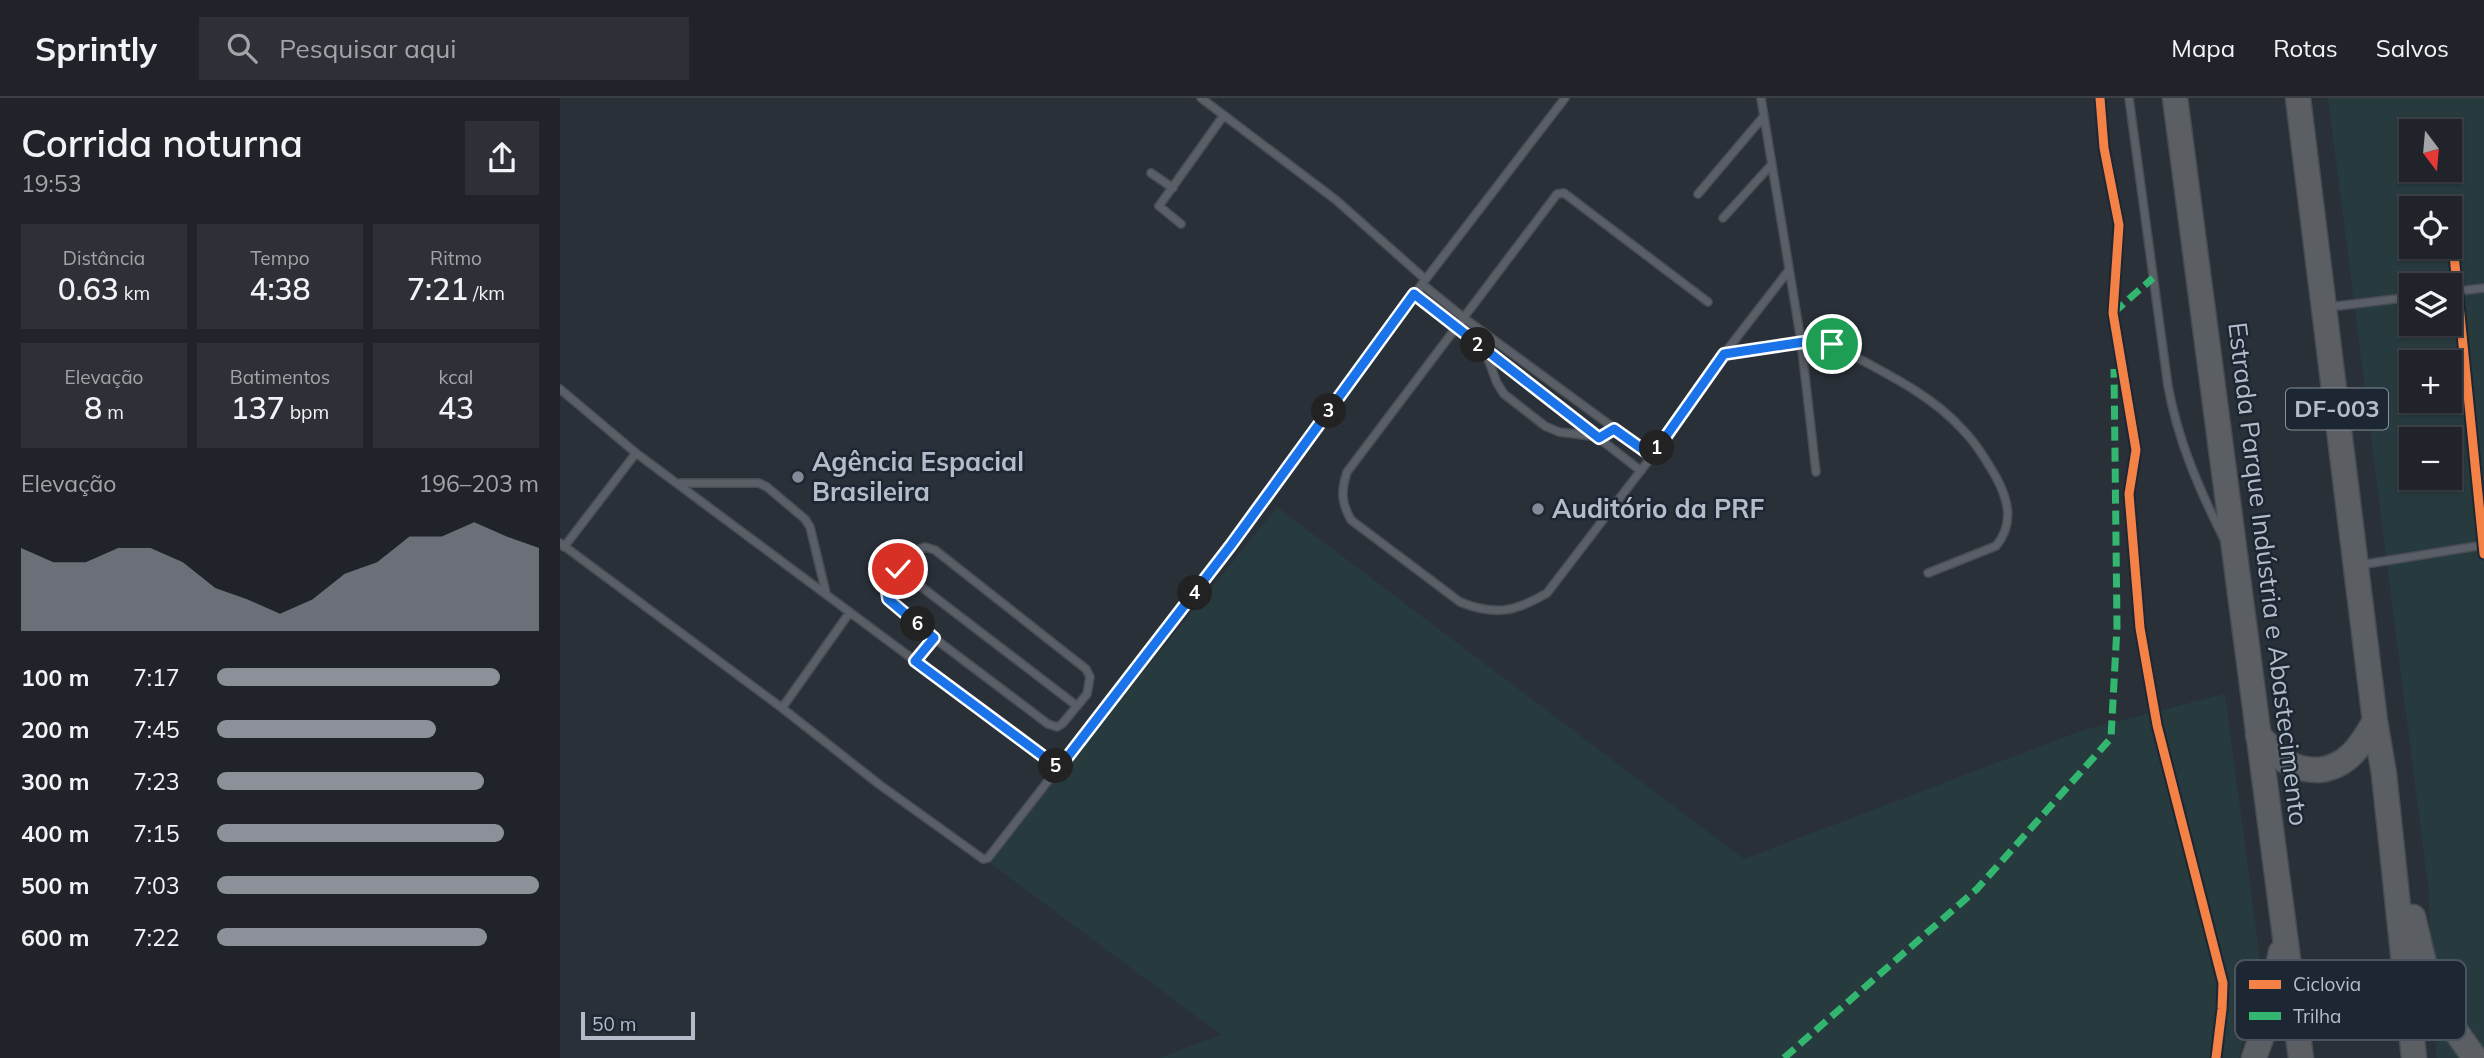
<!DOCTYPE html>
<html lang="pt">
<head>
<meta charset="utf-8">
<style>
	body { margin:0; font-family:Mulish,sans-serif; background:#2d3036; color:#f1f3f6; height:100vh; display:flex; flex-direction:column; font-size:26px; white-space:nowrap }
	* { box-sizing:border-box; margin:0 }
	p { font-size:23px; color:#a2a4a8 }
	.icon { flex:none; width:38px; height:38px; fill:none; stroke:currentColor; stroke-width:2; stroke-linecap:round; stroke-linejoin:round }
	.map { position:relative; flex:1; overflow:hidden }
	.sheet { display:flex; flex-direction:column; background:#20242a; width:560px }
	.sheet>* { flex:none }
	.needle { width:46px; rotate:164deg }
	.fabs { position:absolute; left:1839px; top:21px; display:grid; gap:14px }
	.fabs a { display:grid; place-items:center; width:63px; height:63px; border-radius:0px; background:#20242a; box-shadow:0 2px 5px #0004,0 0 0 2px #3d4147; font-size:35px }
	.scale { position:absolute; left:21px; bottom:18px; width:114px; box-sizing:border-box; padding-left:7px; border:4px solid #b4bcc9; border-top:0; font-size:19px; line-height:24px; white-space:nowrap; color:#b4bcc9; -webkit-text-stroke:5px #1d2633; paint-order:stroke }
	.pin { position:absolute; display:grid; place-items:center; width:60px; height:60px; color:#fff; margin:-30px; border:4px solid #fff; border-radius:50%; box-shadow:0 2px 7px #0007 }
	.km { position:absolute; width:35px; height:35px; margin:-18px; border-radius:50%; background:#222; color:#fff; font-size:19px; line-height:35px; text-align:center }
	.round { display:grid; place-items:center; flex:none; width:74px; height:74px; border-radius:0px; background:#2d3036 }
	.overview { display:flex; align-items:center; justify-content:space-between; height:119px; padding:0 21px }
	h1 { font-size:38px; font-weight:600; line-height:52px }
	.stats { display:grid; grid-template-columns:repeat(3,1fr); gap:10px; height:119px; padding:7px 21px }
	.stats div { display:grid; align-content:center; border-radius:0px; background:#2d3036; text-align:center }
	.stats b { font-size:30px; font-weight:600 }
	.stats small { font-size:19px; font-weight:400 }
	.stats p { font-size:19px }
	.chart { height:196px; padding:14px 21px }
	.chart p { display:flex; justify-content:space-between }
	.chart svg { width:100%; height:126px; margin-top:7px; fill:#8c9099; opacity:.7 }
	ul { padding:0 21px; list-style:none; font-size:23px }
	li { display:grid; grid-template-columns:112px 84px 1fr; align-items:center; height:52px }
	li i { height:18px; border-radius:9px; background:#8c9099 }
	header { display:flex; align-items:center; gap:42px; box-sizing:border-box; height:98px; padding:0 35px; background:#20242a; border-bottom:2px solid #3d4147 }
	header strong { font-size:33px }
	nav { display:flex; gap:38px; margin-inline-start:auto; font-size:24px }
	.search { width:490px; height:63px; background:#2d3036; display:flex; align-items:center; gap:18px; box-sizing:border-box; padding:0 24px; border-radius:0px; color:#a2a4a8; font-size:26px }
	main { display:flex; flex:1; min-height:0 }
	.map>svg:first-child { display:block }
</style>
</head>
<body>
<header>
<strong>Sprintly</strong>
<div class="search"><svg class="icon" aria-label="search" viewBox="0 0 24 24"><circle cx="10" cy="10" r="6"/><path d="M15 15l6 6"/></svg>Pesquisar aqui</div>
<nav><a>Mapa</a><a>Rotas</a><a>Salvos</a></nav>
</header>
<main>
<section class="sheet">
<div class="overview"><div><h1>Corrida noturna</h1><p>19:53</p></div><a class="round"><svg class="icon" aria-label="share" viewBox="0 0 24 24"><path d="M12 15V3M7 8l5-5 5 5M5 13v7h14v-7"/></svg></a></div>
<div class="stats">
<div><p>Distância</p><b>0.63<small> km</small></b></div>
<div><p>Tempo</p><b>4:38</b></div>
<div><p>Ritmo</p><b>7:21<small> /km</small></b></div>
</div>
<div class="stats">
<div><p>Elevação</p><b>8<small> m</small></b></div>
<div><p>Batimentos</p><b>137<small> bpm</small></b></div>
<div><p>kcal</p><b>43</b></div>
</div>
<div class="chart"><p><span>Elevação</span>196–203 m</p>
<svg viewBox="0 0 160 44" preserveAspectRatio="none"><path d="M0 44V15L10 20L20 20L30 15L40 15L50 20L60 29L70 33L80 38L90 33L100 24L110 20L120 11L130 11L140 6L150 11L160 15V44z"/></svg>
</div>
<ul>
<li><b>100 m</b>7:17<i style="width:88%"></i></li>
<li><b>200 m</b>7:45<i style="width:68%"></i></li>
<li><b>300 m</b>7:23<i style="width:83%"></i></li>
<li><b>400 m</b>7:15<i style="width:89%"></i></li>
<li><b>500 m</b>7:03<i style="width:100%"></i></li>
<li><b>600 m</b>7:22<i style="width:84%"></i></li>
</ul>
</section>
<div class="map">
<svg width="1924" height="960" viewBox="0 0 1924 960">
	<rect width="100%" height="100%" fill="#2a3038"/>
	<path fill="#273a3e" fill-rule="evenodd" d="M1768,0H1924V960H1877L1874,935L1869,797ZM1852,33H1890V72H1852ZM1852,110H1890V149H1852ZM1852,187H1890V226H1852ZM1852,264H1890V303H1852ZM1852,341H1890V380H1852Z
		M717,409L1184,761L1523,632L1665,596L1700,861L1679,960H599L661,937L429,764Z"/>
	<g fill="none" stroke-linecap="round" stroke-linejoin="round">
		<defs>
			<path id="service" d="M641,0L776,102L865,181
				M1201,0L1241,243L1256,374
				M1569,0L1608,288C1618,343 1639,391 1664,441
				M591,75L613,90
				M1138,96L1204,18
				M1163,120L1212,66
				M621,126L599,108L664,17
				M1229,172L1164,256L1257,241L1272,246C1316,271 1368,293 1402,331C1416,345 1426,362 1436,379C1449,403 1454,426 1436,448L1368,475
				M862,186L904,220L1092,358
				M1890,194L1924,190
				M854,196L1081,373
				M1148,204L1004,95L997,96L787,374C781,393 781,404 791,422L900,504C935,518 955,514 987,495L1092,358L1164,256
				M1769,209L1852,199
				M925,253L937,285L944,296L985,328L999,334L1039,339L1054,331
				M0,291L76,355L499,670
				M120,385H199L207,389L245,421L250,429L266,495
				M0,445L222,610L320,687L423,761L428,760L671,448L862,186L1005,0
				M4,449L76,355
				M365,449L375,452L526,571L530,579L527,596L502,626L497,629L488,626L374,540L328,501L325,487L351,454Z
				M1800,467L1924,447
				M338,471L517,608
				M355,563L374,540
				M222,610L290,514"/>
			<path id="trunk" d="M1615,0L1741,960
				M1738,0L1815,623L1824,676L1854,960
				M1698,637C1707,646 1717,657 1727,664C1737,671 1748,672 1759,672C1788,669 1802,646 1815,623
				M1853,819L1870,890L1882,914L1915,960
				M1694,960L1704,932L1721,854"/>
		</defs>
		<use href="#service" stroke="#484c53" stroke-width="10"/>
		<use href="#trunk" stroke="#474c53" stroke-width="27"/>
		<use href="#service" stroke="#5a5e66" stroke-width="7"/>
		<use href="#trunk" stroke="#5b5f64" stroke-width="24"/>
		<path stroke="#33b770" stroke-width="7" stroke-dasharray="14 7" stroke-linecap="butt" d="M1553,215L1593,180
			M1224,960L1417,791L1551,640L1557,529L1554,271"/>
		<defs>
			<path id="cycleway" d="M1540,0L1544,50L1559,127L1553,215L1576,352L1569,396L1580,530L1597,627L1663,885L1662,911L1656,960
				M1890,117L1924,456"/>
		</defs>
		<use href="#cycleway" stroke="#1d2633" stroke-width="13"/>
		<use href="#cycleway" stroke="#f48246" stroke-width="9"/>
	</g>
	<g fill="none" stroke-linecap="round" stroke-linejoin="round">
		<defs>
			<path id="route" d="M338,471L326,487L328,501L374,540L355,563L499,670L671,447L854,196L1039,340L1054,331L1092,358L1164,256L1257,242L1272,246"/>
		</defs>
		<use href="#route" stroke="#fff" stroke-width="14"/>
		<use href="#route" stroke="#1a73e8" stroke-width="9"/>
	</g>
	<g fill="#848b96" stroke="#1d2633" stroke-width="2.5">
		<circle cx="238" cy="379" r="7"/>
		<circle cx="978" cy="411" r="7"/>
	</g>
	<g text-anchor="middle" stroke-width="5" stroke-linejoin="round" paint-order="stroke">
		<rect fill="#1d2633" stroke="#878f9c" stroke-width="2" x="1726" y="290.5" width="102" height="41" rx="5"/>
		<g font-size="24" font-weight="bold" fill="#b4bcc9">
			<text x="1777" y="319">DF-003</text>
		</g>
		<g font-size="26" font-weight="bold" fill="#b4bcc9" stroke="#1d2633" text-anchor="start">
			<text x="252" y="373">Agência Espacial<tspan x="252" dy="30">Brasileira</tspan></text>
			<text x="992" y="420">Auditório da PRF</text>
		</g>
		<g font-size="26" fill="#b4bcc9" stroke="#1d2633">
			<text transform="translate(1708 476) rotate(83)" y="9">Estrada Parque Indústria e Abastecimento</text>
		</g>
	</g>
	<rect x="1675" y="862" width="231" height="80" rx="10" fill="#1d2633" stroke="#4a5360" stroke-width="2"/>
	<rect x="1689" y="882" width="32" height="9" fill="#f48246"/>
	<rect x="1689" y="914" width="32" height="8" fill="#33b770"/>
	<g font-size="19" fill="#b4bcc9">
		<text x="1733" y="893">Ciclovia</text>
		<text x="1733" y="925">Trilha</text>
	</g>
</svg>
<div class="fabs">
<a><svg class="needle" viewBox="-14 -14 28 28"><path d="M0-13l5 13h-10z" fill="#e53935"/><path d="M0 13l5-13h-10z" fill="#a2a4a8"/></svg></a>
<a><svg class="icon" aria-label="locate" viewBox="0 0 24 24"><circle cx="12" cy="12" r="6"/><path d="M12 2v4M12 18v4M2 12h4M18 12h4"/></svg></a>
<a><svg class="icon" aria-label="layers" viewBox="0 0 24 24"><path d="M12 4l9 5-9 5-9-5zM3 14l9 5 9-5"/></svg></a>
<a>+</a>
<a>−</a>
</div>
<div class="scale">50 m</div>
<div class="pin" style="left:1272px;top:246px;background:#1e9e55"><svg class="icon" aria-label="arrive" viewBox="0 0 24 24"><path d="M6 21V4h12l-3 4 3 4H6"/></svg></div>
<div class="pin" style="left:338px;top:471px;background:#d93025"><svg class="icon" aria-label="check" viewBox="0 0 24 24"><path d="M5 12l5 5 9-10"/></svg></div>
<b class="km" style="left:1097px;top:350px">1</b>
<b class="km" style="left:918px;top:247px">2</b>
<b class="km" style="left:769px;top:313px">3</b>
<b class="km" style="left:635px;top:495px">4</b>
<b class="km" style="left:496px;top:668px">5</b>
<b class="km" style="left:358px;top:526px">6</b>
</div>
</main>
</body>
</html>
